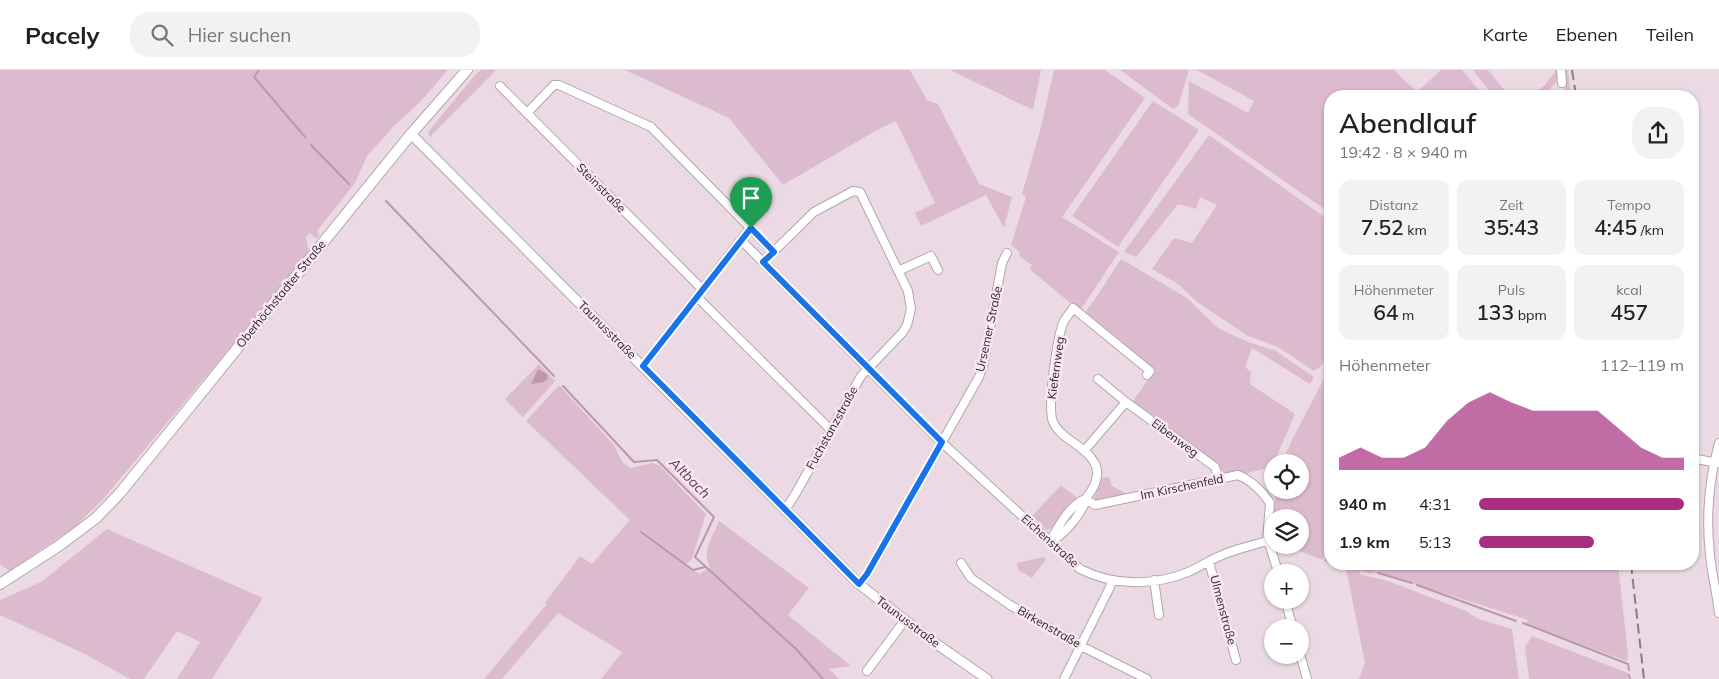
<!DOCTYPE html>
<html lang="de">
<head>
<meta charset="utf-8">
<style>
	body { margin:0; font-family:Mulish,sans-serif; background:#f2f2f2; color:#222; height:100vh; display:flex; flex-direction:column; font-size:19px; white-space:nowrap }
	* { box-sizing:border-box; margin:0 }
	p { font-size:16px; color:#767676 }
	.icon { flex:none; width:28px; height:28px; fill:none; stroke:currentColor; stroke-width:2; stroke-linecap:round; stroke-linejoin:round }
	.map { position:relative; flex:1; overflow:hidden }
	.panel { position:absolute; left:1324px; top:20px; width:375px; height:480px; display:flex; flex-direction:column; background:#fff; border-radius:20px; box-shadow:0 1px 4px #0004 }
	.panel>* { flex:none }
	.buttons { position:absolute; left:1264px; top:384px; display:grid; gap:10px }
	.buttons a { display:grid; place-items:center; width:45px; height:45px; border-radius:50%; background:#fff; box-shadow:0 1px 4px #0004; font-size:25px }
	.pin { position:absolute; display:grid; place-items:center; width:42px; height:42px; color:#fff; margin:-51px -21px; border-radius:50% 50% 50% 0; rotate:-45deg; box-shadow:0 0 5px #0007 }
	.pin .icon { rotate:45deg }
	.round { display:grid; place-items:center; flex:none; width:52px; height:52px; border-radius:20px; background:#f2f2f2 }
	.summary { display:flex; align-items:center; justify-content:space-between; height:85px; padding:0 15px }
	h1 { font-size:28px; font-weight:600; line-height:38px }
	.metrics { display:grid; grid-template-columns:repeat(3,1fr); gap:8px; height:85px; padding:5px 15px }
	.metrics div { display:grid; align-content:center; border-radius:12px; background:#f2f2f2; text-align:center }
	.metrics b { font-size:21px; font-weight:600 }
	.metrics small { font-size:14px; font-weight:400 }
	.metrics p { font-size:14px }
	.chart { height:140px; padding:10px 15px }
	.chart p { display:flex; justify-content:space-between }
	.chart svg { width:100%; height:90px; margin-top:5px; fill:#a92e81; opacity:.7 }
	ul { padding:0 15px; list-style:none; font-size:16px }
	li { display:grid; grid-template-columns:80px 60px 1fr; align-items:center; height:38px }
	li i { height:12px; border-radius:6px; background:#a92e81 }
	header { display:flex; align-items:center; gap:30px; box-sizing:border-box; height:70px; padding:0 25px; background:#fff; border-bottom:1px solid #e0e0e0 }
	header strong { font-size:24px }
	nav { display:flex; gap:28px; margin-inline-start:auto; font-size:18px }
	.search { width:350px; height:45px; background:#f2f2f2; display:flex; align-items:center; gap:12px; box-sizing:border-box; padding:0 18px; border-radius:20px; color:#767676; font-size:19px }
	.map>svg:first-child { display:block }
</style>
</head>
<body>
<header>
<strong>Pacely</strong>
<div class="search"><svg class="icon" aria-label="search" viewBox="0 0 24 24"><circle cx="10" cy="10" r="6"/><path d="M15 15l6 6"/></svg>Hier suchen</div>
<nav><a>Karte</a><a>Ebenen</a><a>Teilen</a></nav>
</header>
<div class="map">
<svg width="1719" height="609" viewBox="0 0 1719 609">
	<rect width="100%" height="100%" fill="#ebdae3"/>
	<path fill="#ddbbce" d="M0,0H448L419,33L394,56L367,86L355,113L317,161L320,165L316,169L310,163L306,167L309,183L105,427L75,457L9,501L0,494Z
		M481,0H496L430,67L428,62L475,5Z
		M625,0H910L927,30L938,34L979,114L1012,127L1004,158L986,125L921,156L915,143L935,133L896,51L877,60L783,115L729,48Z
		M951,0H1041L1033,40L954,2Z
		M1054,0H1105L1145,28L1062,147L1119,182L1080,241L1033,202L1030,199L1032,195L1020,187L1019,181L1011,175L1026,127L1022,124L1040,61Z
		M1120,0H1189L1178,36L1173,39Z
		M1197,0H1394L1417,22L1441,0H1462L1484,26H1330V143L1188,44L1189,11L1248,43L1254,31Z
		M1473,0H1488L1509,26H1493Z
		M1556,0H1560L1556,12L1544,26H1532L1545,15Z
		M1561,0H1568L1571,26H1566Z
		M1153,31L1199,60L1118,177L1072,146Z
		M1209,65L1330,151V284L1321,296L1314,301L1278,277L1248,266L1197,232L1178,214L1152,199L1174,168L1192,173L1217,135L1200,127L1196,139L1178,134L1136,187L1124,182Z
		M1121,189L1187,228L1218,258L1248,272L1276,281L1314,307L1310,314L1252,278L1245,297L1251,302L1250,314L1295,344L1272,397L1247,403H1223L1133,331L1146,313L1151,297L1084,244L1095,229Z
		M539,294L555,311L523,347L505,329Z
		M1326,305L1330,307V475H1328L1327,477L1330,479V493L1324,491L1327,479L1322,490L1285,475H1300V448H1272V470C1272,453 1273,437 1277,420H1300V392H1283V390L1292,370Z
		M559,315L613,374L623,393L631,398L652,393L659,395L706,444L692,489L685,495L700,504L710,497C701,482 713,466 719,451L809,518L788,545L851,596L829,599L839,609H601L622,582L558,543L502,609H484L547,534L545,533L580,486L592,494L630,450L526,351Z
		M1109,407L1112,416L1125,423L1126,426L1098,432L1094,431C1094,423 1101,417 1101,408Z
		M1061,415L1077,428L1054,457L1047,460L1032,446Z
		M107,459L263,528L212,609H177L200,572L177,561L144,609H130L85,584L0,545V530L41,512Z
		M1044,487L1046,489L1032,508L1018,500L1017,493Z
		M1331,494H1618L1628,585L1627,591L1526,554L1528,550L1377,502L1371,504L1361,501L1359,504L1388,511L1466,541L1478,549L1512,559L1519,609H1359L1365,593L1346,499Z
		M1532,566L1628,603V609H1529L1525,577Z"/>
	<path fill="#bb98ac" d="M538,299L547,304L548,309L543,312L531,314Z"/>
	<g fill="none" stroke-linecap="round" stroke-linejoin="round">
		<path stroke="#bb98ac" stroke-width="2" d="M259,0L254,7L305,67
			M311,75L349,114
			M386,131L554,306
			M563,316L634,392L657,390L714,447L695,487L796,579L823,609
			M641,462L693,500L705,497
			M1351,494L1359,496
			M1363,498L1370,500
			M1378,503L1412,513
			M1417,515L1516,551
			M1523,553L1628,594L1629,600
			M1629,605L1630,609"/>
		<defs>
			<path id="minor" d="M1561,0L1562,13
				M500,16L702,219
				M527,43L554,15H559L651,57L774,182
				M742,171L937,368L1080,499C1113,516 1154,516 1188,502C1202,496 1213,488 1227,483C1240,478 1254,475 1267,471
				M763,192L814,142L853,121L860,122L908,221L911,239L907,255L903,262L861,306L796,423L785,440
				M898,201L931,186L938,200
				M697,227L831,360
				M643,296L751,157
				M1098,309L1126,332L1215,397L1219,409
				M1719,373C1709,409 1706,448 1710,485C1712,505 1717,524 1719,543
				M1084,381L1126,332
				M1692,388L1717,393
				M1085,429L1095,435L1238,405C1251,410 1263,422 1270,433L1267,471L1270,476L1278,502
				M1050,471C1062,467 1076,450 1083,437C1085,434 1085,430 1087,427C1091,421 1095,416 1096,410C1098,404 1097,397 1094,392C1085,375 1061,370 1053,352C1047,337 1057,266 1064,251C1067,246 1071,242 1073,238L1150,301L1147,305
				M1050,471C1058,457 1070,435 1085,429
				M1209,492L1236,590
				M961,493L971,508L1010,535L1081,576L1147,609
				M1154,510L1159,545
				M859,514L867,504L979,307L983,296L1002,193L1007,183
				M1285,530L1293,558
				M1300,584L1307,609
				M867,601L905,550
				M1064,609L1110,517L1112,511"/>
			<path id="tertiary" d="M411,64L859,514L928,568L987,609"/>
			<path id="secondary" d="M0,514L60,475L96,448L120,423L411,64L467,0"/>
		</defs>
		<use href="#minor" stroke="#b4a4ad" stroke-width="10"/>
		<use href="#tertiary" stroke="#b4a4ad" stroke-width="11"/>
		<use href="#secondary" stroke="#b4a4ad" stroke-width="12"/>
		<use href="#minor" stroke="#fff" stroke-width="8"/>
		<use href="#tertiary" stroke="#fff" stroke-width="9"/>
		<use href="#secondary" stroke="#fff" stroke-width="10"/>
		<path stroke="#897d83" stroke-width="2" stroke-dasharray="10 5" stroke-linecap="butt" d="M1572,0L1576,26
			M1631,494L1644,609"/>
	</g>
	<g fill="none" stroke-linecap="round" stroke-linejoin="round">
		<defs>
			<path id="route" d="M751,158L774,182L763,192L942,372L867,504L859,514L643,296Z"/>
		</defs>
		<use href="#route" stroke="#fff" stroke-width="10"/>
		<use href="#route" stroke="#1a73e8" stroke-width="6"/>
	</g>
	<g text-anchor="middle" stroke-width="5" stroke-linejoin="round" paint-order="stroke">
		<g font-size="12" fill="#2c2629" stroke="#f9e7f1">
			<text transform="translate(601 118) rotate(45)" y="4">Steinstraße</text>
			<text transform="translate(281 224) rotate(-51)" y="4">Oberhöchstadter Straße</text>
			<text transform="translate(989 259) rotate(-78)" y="4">Ursemer Straße</text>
			<text transform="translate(607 260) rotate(45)" y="4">Taunusstraße</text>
			<text transform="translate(1056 298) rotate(-82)" y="4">Kiefernweg</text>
			<text transform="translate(832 358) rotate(-61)" y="4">Fuchstanzstraße</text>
			<text transform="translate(1175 368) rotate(37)" y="4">Eibenweg</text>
			<text transform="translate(1182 417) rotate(-12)" y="4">Im Kirschenfeld</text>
			<text transform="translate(1050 471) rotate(42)" y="4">Eichenstraße</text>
			<text transform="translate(1223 540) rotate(75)" y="4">Ulmenstraße</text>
			<text transform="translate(908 552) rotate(37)" y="4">Taunusstraße</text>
			<text transform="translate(1049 557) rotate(30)" y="4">Birkenstraße</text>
		</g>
		<g font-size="14" font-style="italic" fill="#693956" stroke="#f9e7f1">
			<text transform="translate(690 408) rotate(45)" y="5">Altbach</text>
		</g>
	</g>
</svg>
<div class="buttons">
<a><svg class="icon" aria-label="locate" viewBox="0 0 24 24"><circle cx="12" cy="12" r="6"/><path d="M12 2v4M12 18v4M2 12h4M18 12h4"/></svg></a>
<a><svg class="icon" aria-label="layers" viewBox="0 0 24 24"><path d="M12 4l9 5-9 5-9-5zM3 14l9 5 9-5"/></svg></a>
<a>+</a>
<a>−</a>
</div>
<div class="pin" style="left:751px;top:158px;background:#1e9e55"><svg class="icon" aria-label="arrive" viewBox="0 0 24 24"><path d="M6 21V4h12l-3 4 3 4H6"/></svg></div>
<section class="panel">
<div class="summary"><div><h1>Abendlauf</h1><p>19:42 · 8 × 940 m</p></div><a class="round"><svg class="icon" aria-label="share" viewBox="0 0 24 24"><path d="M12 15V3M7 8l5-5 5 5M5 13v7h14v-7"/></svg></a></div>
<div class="metrics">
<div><p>Distanz</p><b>7.52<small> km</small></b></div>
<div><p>Zeit</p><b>35:43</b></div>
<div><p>Tempo</p><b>4:45<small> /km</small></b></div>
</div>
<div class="metrics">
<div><p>Höhenmeter</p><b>64<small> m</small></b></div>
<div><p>Puls</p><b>133<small> bpm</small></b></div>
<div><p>kcal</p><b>457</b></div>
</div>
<div class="chart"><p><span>Höhenmeter</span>112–119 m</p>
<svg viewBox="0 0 160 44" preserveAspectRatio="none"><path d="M0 44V38L10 33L20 38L30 38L40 33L50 20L60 11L70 6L80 11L90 15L100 15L110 15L120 15L130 24L140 33L150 38L160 38V44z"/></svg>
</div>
<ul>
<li><b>940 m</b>4:31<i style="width:100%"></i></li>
<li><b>1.9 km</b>5:13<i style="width:56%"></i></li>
</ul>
</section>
</div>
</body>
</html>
